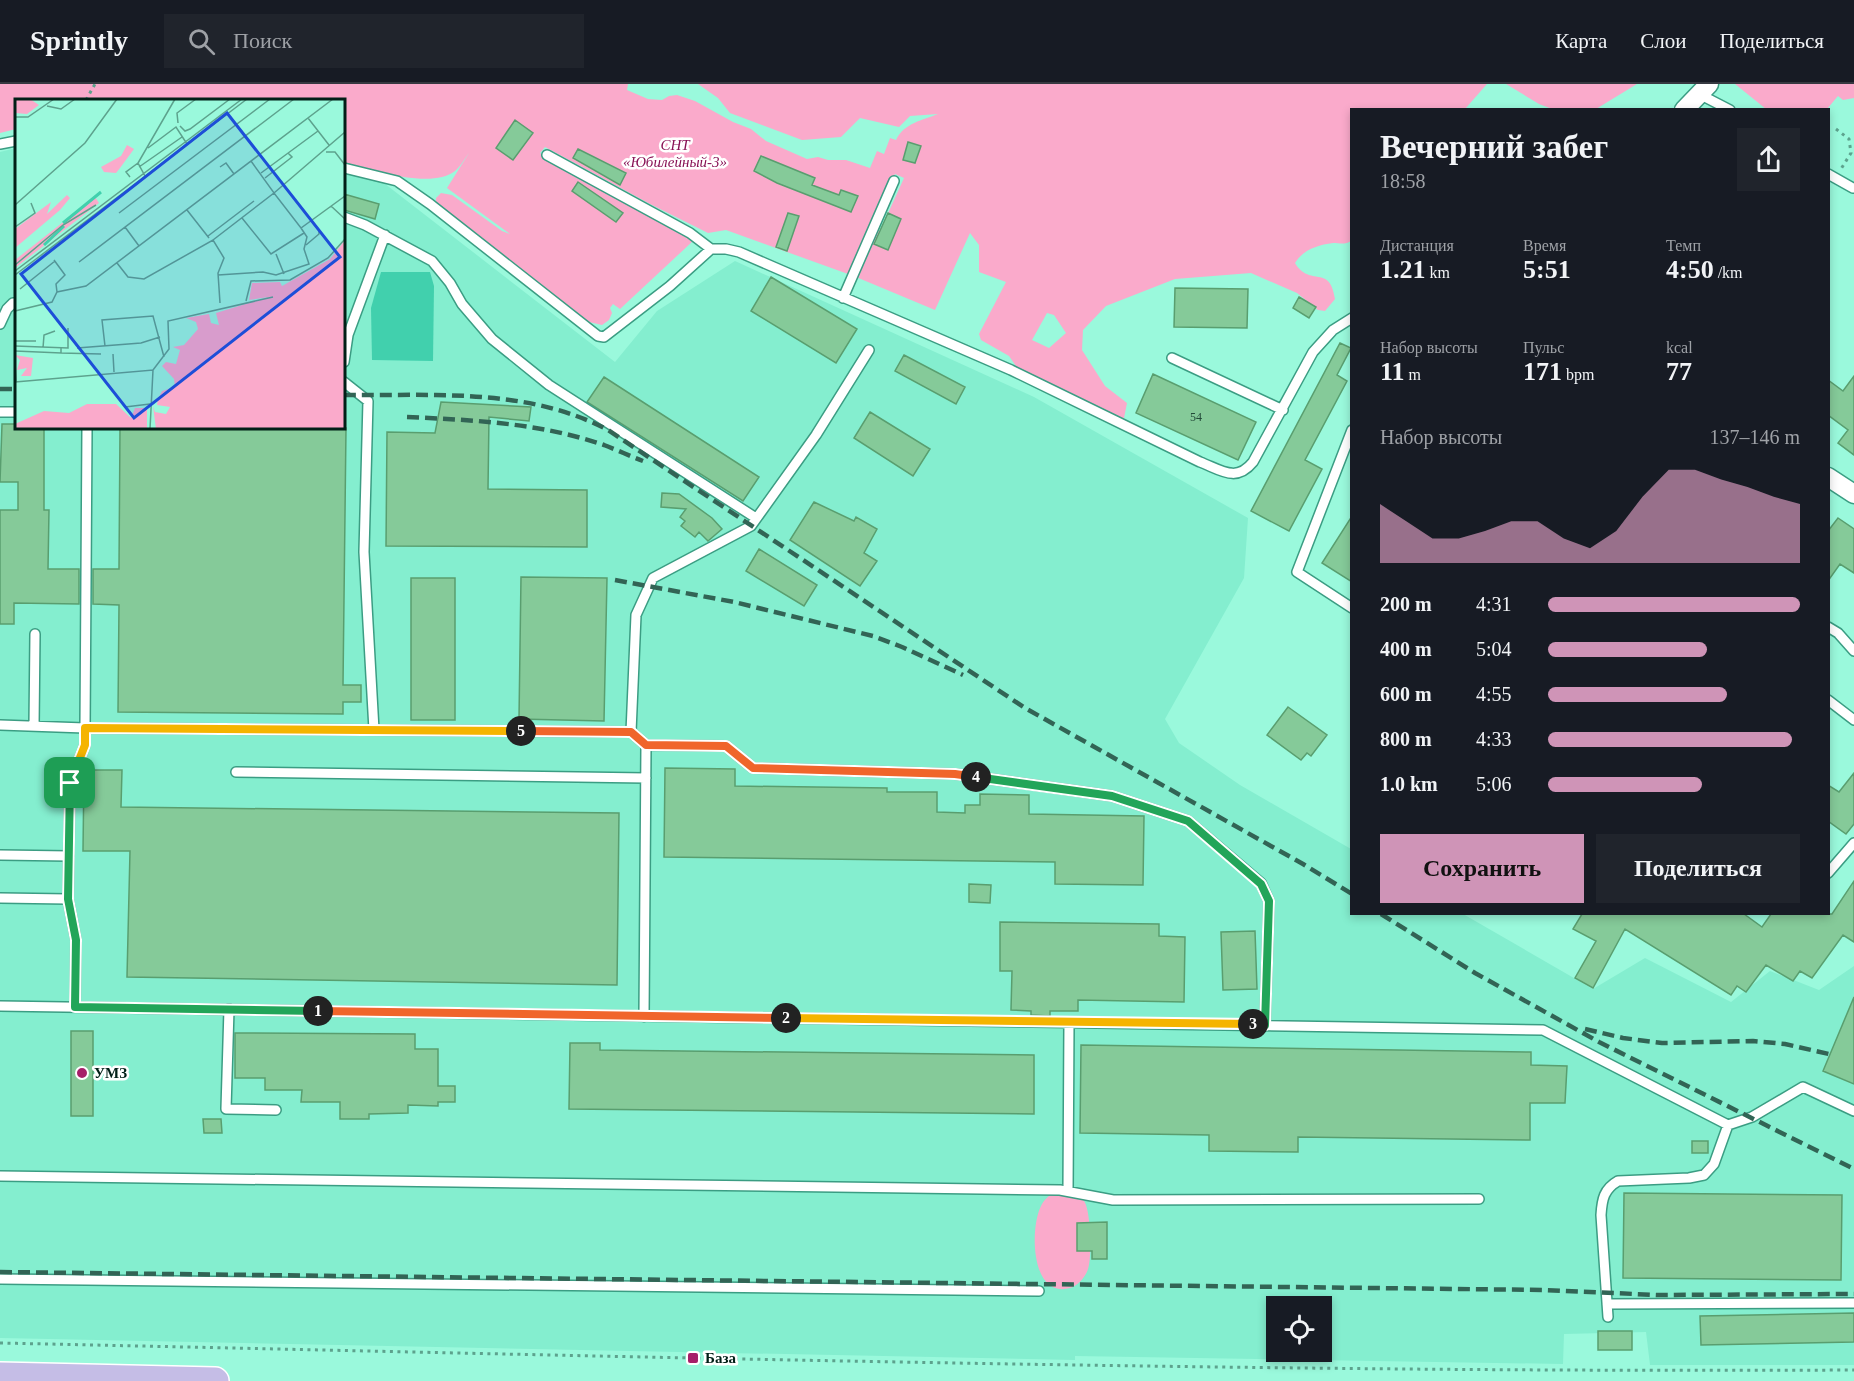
<!DOCTYPE html>
<html lang="ru">
<head>
<meta charset="utf-8">
<style>
	body { margin:0; font-family:Georgia,serif; background:#20242c; color:#f1f3f6; height:100vh; display:flex; flex-direction:column; font-size:22px; white-space:nowrap }
	* { box-sizing:border-box; margin:0 }
	p { font-size:20px; color:#9ea1a6 }
	.icon { flex:none; width:33px; height:33px; fill:none; stroke:currentColor; stroke-width:2; stroke-linecap:round; stroke-linejoin:round }
	.map { position:relative; flex:1; overflow:hidden }
	.side { position:absolute; left:1350px; top:24px; width:480px; height:807px; display:flex; flex-direction:column; background:#171b24; border-radius:0px; box-shadow:0 3px 9px #0003 }
	.side>* { flex:none }
	.fabs { position:absolute; left:1266px; top:1212px; display:grid; gap:12px }
	.fabs a { display:grid; place-items:center; width:66px; height:66px; border-radius:0px; background:#171b24; box-shadow:0 3px 9px #0003; font-size:30px }
	.pin { position:absolute; display:grid; place-items:center; width:51px; height:51px; color:#fff; margin:-26px; border-radius:12px; box-shadow:0 3px 9px #0006 }
	.km { position:absolute; width:30px; height:30px; margin:-15px; border-radius:50%; background:#222; color:#fff; font-size:16px; line-height:30px; text-align:center }
	.round { display:grid; place-items:center; flex:none; width:63px; height:63px; border-radius:0px; background:#20242c }
	.overview { display:flex; align-items:center; justify-content:space-between; height:102px; padding:0 30px }
	h1 { font-size:33px; font-weight:800; line-height:45px }
	.figures { display:grid; grid-template-columns:repeat(3,1fr); gap:9px; height:102px; padding:6px 30px }
	.figures div { display:grid; align-content:center }
	.figures b { font-size:26px; font-weight:800 }
	.figures small { font-size:16px; font-weight:400 }
	.figures p { font-size:16px }
	.chart { height:168px; padding:12px 30px }
	.chart p { display:flex; justify-content:space-between }
	.chart svg { width:100%; height:108px; margin-top:6px; fill:#cf94b7; opacity:.7 }
	.primary-button { display:flex; gap:12px; margin-top:auto; padding:12px 30px }
	.primary-button a { flex:1; height:69px; border-radius:0px; background:#cf94b7; color:#111; font-size:24px; font-weight:800; line-height:69px; text-align:center }
	.primary-button a+a { background:#20242c; color:#f1f3f6 }
	ul { padding:0 30px; list-style:none; font-size:20px }
	li { display:grid; grid-template-columns:96px 72px 1fr; align-items:center; height:45px }
	li i { height:15px; border-radius:8px; background:#cf94b7 }
	header { display:flex; align-items:center; gap:36px; box-sizing:border-box; height:84px; padding:0 30px; background:#171b24; border-bottom:2px solid #363941 }
	header strong { font-size:28px }
	nav { display:flex; gap:33px; margin-inline-start:auto; font-size:21px }
	.search { width:420px; height:54px; background:#20242c; display:flex; align-items:center; gap:15px; box-sizing:border-box; padding:0 21px; border-radius:0px; color:#9ea1a6; font-size:22px }
	.map>svg:first-child { display:block }
</style>
</head>
<body>
<header>
<strong>Sprintly</strong>
<div class="search"><svg class="icon" aria-label="search" viewBox="0 0 24 24"><circle cx="10" cy="10" r="6"/><path d="M15 15l6 6"/></svg>Поиск</div>
<nav><a>Карта</a><a>Слои</a><a>Поделиться</a></nav>
</header>
<div class="map">
<svg width="1854" height="1297" viewBox="0 0 1854 1297">
	<rect width="100%" height="100%" fill="#9af9dc"/>
	<path fill="#84eecf" fill-rule="evenodd" d="M16,64V344H344V90L380,96L615,278L657,227L735,177L1034,313L1248,434L1244,494L1165,635L1179,659L1240,701L1351,765L1352,830H1463L1593,905L1645,874L1731,918L1770,887L1819,906L1854,882V1281H1650L1646,1248L1564,1250L1563,1280L1075,1272V1276L0,1254V68ZM1276,1222H1322V1268H1276Z"/>
	<path fill="#faaacb" fill-rule="evenodd" d="M0,0H628L627,6L648,15L662,16L669,12L677,11L695,17L733,38L751,45L766,57L807,75L818,73L828,76H846L870,84L877,67L884,70L890,54L896,56C904,39 923,36 938,30L910,32L899,43L860,34L841,53L802,56L730,29L718,14L698,0H1487L1465,25L1352,26L1351,157C1345,161 1340,159 1333,159C1317,161 1303,166 1295,179C1310,204 1330,179 1335,215L1325,227L1318,226L1297,209L1251,189L1175,195L1106,222L1083,246L1082,266L1105,302L1127,319L1124,334L1110,333L1018,285L1009,272L981,256L979,250L1006,198L979,188V161L970,149L935,226L856,193L877,146L880,147L904,94L895,90L848,190L726,146L708,149L650,120L545,63L540,69L572,91L655,134L693,157L620,225L613,220L610,224L612,229L609,236L602,241L589,238L580,232L436,121V114L441,109L452,111L502,147L510,150L447,104L469,69C465,74 461,82 455,87C431,106 371,85 344,79V16H16V45L0,49ZM1047,229L1054,231L1066,249L1049,264L1032,256Z
		M1506,0H1637L1596,25L1555,26L1539,20Z
		M1735,0H1854V14L1843,16L1838,12L1827,25H1766Z
		M1054,1109C1063,1111 1077,1110 1084,1117C1091,1126 1092,1174 1088,1185C1086,1192 1078,1202 1070,1204C1030,1215 1030,1143 1041,1122C1044,1116 1048,1112 1054,1109Z"/>
	<path fill="#41d0ad" d="M381,188H430L434,202L433,277L372,276L371,224Z"/>
	<path fill="#85ca99" stroke="#599e6f" stroke-width="1.5" d="M515,36L533,49L513,76L496,64Z
		M908,58L921,62L915,79L903,76Z
		M578,65L626,89L620,101L573,74Z
		M761,72L815,94L812,101L839,111L841,106L858,112L851,128L777,99L754,87Z
		M578,98L623,129L616,138L572,107Z
		M344,110L379,120L375,135L344,126Z
		M788,129L799,132L787,167L776,163Z
		M888,129L901,135L888,166L874,160Z
		M771,193L857,245L836,279L751,227Z
		M1175,204L1248,205L1247,244L1174,243Z
		M1299,213L1316,223L1309,234L1293,224Z
		M1340,259L1351,264L1337,291L1347,297L1305,376L1322,385L1289,447L1251,427Z
		M904,271L965,303L956,320L895,287Z
		M1153,290L1256,338L1238,376L1136,329Z
		M1854,292V371L1838,359L1848,346L1828,331V296L1843,307Z
		M604,293L759,393L743,417L587,318Z
		M441,318L531,323L529,337L489,333L488,405L587,406V463L386,462L387,348L435,349Z
		M870,328L930,365L913,392L854,354Z
		M2,340H16V344H44V426H49L48,485H79V520L14,519V540H0V426H18V398H0Z
		M120,344H346L343,601H361V618H343V630L118,628L119,521L93,520V485H119Z
		M662,409L679,410L712,434L722,445L708,457L699,448L695,453L681,442L685,437L680,433L686,425L661,423Z
		M814,418L854,437L856,433L877,445L864,469L877,477L860,502L790,456Z
		M1352,432V498L1322,479Z
		M1838,434L1854,445V489L1840,480L1828,497V447Z
		M759,465L817,501L804,522L746,487Z
		M521,493L607,494L604,637L519,635Z
		M411,494H455V636H411Z
		M1288,623L1327,651L1311,672L1307,669L1301,676L1267,651Z
		M665,684L735,685V702L887,704V708H937V728L965,729V721H980V710L1029,711V730L1144,732L1143,801L1055,800V778L664,773Z
		M84,686H122L121,723L619,729L617,901L127,893L130,767H83Z
		M1854,689V740L1846,750L1828,737V701L1839,708Z
		M1854,797V858L1843,851L1812,894L1800,887L1793,897L1766,881L1746,908L1737,902L1731,911L1625,845L1593,904L1575,894L1596,857L1573,845L1582,830H1744L1762,843L1771,830H1832Z
		M969,800L991,801L990,819L969,818Z
		M1000,838L1159,840V852L1185,853L1184,918L1078,916V927H1050V932L1031,931V927L1011,926L1012,887H1000Z
		M1255,847L1257,905L1223,906L1221,848Z
		M1854,913V1000L1823,987Z
		M71,947H93V1032H71Z
		M235,949L415,950V965H438V1002H455V1018H438V1022L408,1021V1029L369,1030V1035H340V1018H301L302,1006H265V994H235Z
		M570,959H600V966L1034,971V1030L569,1025Z
		M1081,961L1531,968V981L1567,982L1565,1019H1530V1056L1298,1053V1068L1209,1067V1051L1080,1049Z
		M203,1035H221L222,1049H204Z
		M1692,1057H1708V1069H1692Z
		M1624,1109L1842,1111L1841,1196L1623,1194Z
		M1107,1138V1175H1092V1167H1077V1139Z
		M1854,1229V1258L1701,1261L1700,1232Z
		M1598,1247H1632V1266H1598Z"/>
	<g fill="none" stroke-linecap="round" stroke-linejoin="round">
		<defs>
			<path id="service" d="M1699,10L1730,26
				M0,60L16,57
				M547,71L690,149L711,165
				M344,84L397,97L430,120L598,252L604,253L670,202L711,165H726L739,168L1011,286L1200,378C1221,386 1236,399 1253,378L1313,268L1333,246L1352,234
				M1828,90L1853,104
				M344,133L365,141L432,177L450,199L462,220L492,255L549,301L756,434
				M843,214L894,97
				M0,240L7,225L13,219H16
				M869,266L816,351L751,442L653,494L636,531L631,648L646,661L726,662L753,684L955,690L1112,712L1188,737L1261,799L1269,817L1265,941
				M1172,274L1283,326
				M344,278L348,251L385,151
				M344,298L368,317L364,468L374,646
				M0,328H16
				M87,344L85,644L631,648
				M1352,346L1297,488L1352,524
				M1828,543L1838,549L1854,567
				M1828,616L1854,636
				M0,641L85,644V661L70,699L68,815L76,856L75,923
				M34,642L35,550
				M236,688L646,694
				M0,771L69,772
				M1828,789L1854,759
				M0,814L68,815
				M0,922L1543,946L1728,1041L1752,1033L1803,1003L1854,1027
				M229,925L226,1025L276,1026
				M644,933L646,661
				M0,1092L1060,1106L1113,1116L1479,1115
				M1068,1107L1069,938
				M0,1195L1039,1207
				M1607,1220L1854,1219
				M1608,1233L1601,1131C1602,1115 1604,1105 1618,1097L1689,1094L1704,1091L1714,1080L1728,1041"/>
			<path id="minor" d="M1684,26L1709,0
				M1828,393L1854,410"/>
			<path id="primary" d="M0,1292L215,1297"/>
		</defs>
		<use href="#service" stroke="#3b9d83" stroke-width="12"/>
		<use href="#minor" stroke="#3b9d83" stroke-width="21"/>
		<use href="#primary" stroke="#fff" stroke-width="30"/>
		<path stroke="#5da28d" stroke-width="3" stroke-dasharray="3 4.5" stroke-linecap="butt" d="M86,16L95,0
			M1836,45L1849,55L1851,69L1841,85
			M0,1259C618,1272 1236,1289 1854,1286"/>
		<use href="#service" stroke="#fff" stroke-width="9"/>
		<use href="#minor" stroke="#fff" stroke-width="18"/>
		<use href="#primary" stroke="#c5bde6" stroke-width="27"/>
		<path stroke="#326455" stroke-width="4.5" stroke-dasharray="12 6" stroke-linecap="butt" d="M0,305H16
			M344,311C432,312 527,303 608,346L1025,624L1303,780L1352,810
			M407,333C474,336 540,339 604,361C617,366 630,372 643,377
			M615,496L734,518L873,552L902,563L963,591
			M1381,830L1475,889L1599,958L1854,1085
			M1585,945L1623,954L1662,959L1753,957L1785,960L1829,970
			M0,1188L1545,1206L1657,1211L1854,1210"/>
	</g>
	<g fill="none" stroke-linecap="round" stroke-linejoin="round">
		<defs>
			<path id="split-1" d="M70,699L68,815L76,856L75,923L318,927"/>
			<path id="split-2" d="M318,927L786,934"/>
			<path id="split-3" d="M786,934L1253,940"/>
			<path id="split-4" d="M976,693L1112,712L1188,737L1261,800L1269,817L1265,941L1253,940"/>
			<path id="split-5" d="M521,647L631,648L646,661L726,662L753,684L955,690L976,693"/>
			<path id="split-6" d="M70,699L85,661V644L521,647"/>
		</defs>
		<use href="#split-1" stroke="#fff" stroke-width="12"/>
		<use href="#split-2" stroke="#fff" stroke-width="12"/>
		<use href="#split-3" stroke="#fff" stroke-width="12"/>
		<use href="#split-4" stroke="#fff" stroke-width="12"/>
		<use href="#split-5" stroke="#fff" stroke-width="12"/>
		<use href="#split-6" stroke="#fff" stroke-width="12"/>
		<use href="#split-1" stroke="#22a559" stroke-width="8"/>
		<use href="#split-2" stroke="#f0652b" stroke-width="8"/>
		<use href="#split-3" stroke="#f5b400" stroke-width="8"/>
		<use href="#split-4" stroke="#22a559" stroke-width="8"/>
		<use href="#split-5" stroke="#f0652b" stroke-width="8"/>
		<use href="#split-6" stroke="#f5b400" stroke-width="8"/>
	</g>
	<g fill="#a61f69" stroke="#fff" stroke-width="2">
		<circle cx="82" cy="989" r="6"/>
		<rect x="687" y="1268" width="12" height="12" rx="3"/>
	</g>
	<g text-anchor="middle" stroke-width="5" stroke-linejoin="round" paint-order="stroke">
		<g font-size="12" fill="#224a38">
			<text x="1196" y="337">54</text>
		</g>
		<g font-size="15" font-style="italic" fill="#871054" stroke="#fff">
			<text x="675" y="66">СНТ<tspan x="675" dy="17">«Юбилейный-3»</tspan></text>
		</g>
		<g font-size="15" font-weight="bold" fill="#011f17" stroke="#fff" text-anchor="start">
			<text x="94" y="994">УМЗ</text>
			<text x="705" y="1279">База</text>
		</g>
	</g>
	<g transform="translate(15 15)">
		<rect width="330" height="330" fill="#9af9dc"/>
		<path d="M0,0H15L24,6L12,15L0,14ZM112,46L119,50L105,69L101,74L89,73L86,68L106,57ZM52,96L55,99L45,111L0,149V130L36,103L32,115ZM80,98L84,104L0,169V161ZM330,141V330H141L138,307L140,313L151,315L155,308L142,306L143,300L147,292L160,288L159,280L147,267L151,263L161,265L165,251L158,248L169,246L183,230L181,223L171,219L194,215L196,224L204,226L201,214L253,198L234,201L237,184L265,183L267,187L315,160ZM0,256L18,259L16,277H6L12,269L2,271L5,261ZM72,305H101L116,319L120,309H132V330H0V325L29,312L54,314Z" fill="#faaacb"/>
		<path fill="none" stroke="#41d0ad" stroke-width="3" d="M48,124L86,93M29,146L49,127"/>
		<path fill="none" stroke="#5da28d" stroke-width="1.5" d="M32,7L46,10L60,0M0,18H13L39,0M293,19L314,46M163,24L162,14L181,0M165,27L170,32L175,30L215,0M133,49L161,28L172,45M311,53H320L330,66M236,62L259,94L330,33M124,68L167,38M205,68L211,64L219,75M246,74L303,32M130,77L123,64L160,0M115,78L111,73L123,64M250,79L277,58L273,54M0,106L70,44L102,0M316,107L330,120M172,111L194,139M104,114L255,0M227,119L256,155L289,134M0,128L20,114L16,104M110,128L124,147M193,137L239,102M198,141L259,94L286,129L330,97M291,146L304,135V130M261,155L269,175M39,161L50,176L41,185L42,193M64,163L279,0M102,164L113,178L129,180L198,141L209,159L203,174L205,204M0,166L48,126L81,106M0,172L227,0M0,176L232,0M203,176L248,173L261,176L294,165L289,150L292,138L286,129M5,190L40,162M231,202L236,182L275,181L313,159L330,140M0,212L37,203L42,193L71,187L318,0M0,242H21M0,247L53,249V229M90,247L87,221L138,217L149,258M28,249L29,236L40,232M62,249L126,244L145,238M0,252L46,254V249M46,254L86,255M98,255L99,273M0,262L1,283M138,271L154,250L153,222L258,198M0,283L138,271L135,330M110,308L135,305"/>
		<path fill="#1d4ed8" fill-opacity="0.15" stroke="#1d4ed8" stroke-width="3" d="M212,14L325,158L119,319L6,175Z"/>
		<rect width="330" height="330" fill="none" stroke="#011f17" stroke-width="3"/>
	</g>
</svg>
<div class="fabs">
<a><svg class="icon" aria-label="locate" viewBox="0 0 24 24"><circle cx="12" cy="12" r="6"/><path d="M12 2v4M12 18v4M2 12h4M18 12h4"/></svg></a>
</div>
<div class="pin" style="left:70px;top:699px;background:#1e9e55"><svg class="icon" aria-label="arrive" viewBox="0 0 24 24"><path d="M6 21V4h12l-3 4 3 4H6"/></svg></div>
<b class="km" style="left:318px;top:927px">1</b>
<b class="km" style="left:786px;top:934px">2</b>
<b class="km" style="left:1253px;top:940px">3</b>
<b class="km" style="left:976px;top:693px">4</b>
<b class="km" style="left:521px;top:647px">5</b>
<section class="side">
<div class="overview"><div><h1>Вечерний забег</h1><p>18:58</p></div><a class="round"><svg class="icon" aria-label="share" viewBox="0 0 24 24"><path d="M12 15V3M7 8l5-5 5 5M5 13v7h14v-7"/></svg></a></div>
<div class="figures">
<div><p>Дистанция</p><b>1.21<small> km</small></b></div>
<div><p>Время</p><b>5:51</b></div>
<div><p>Темп</p><b>4:50<small> /km</small></b></div>
</div>
<div class="figures">
<div><p>Набор высоты</p><b>11<small> m</small></b></div>
<div><p>Пульс</p><b>171<small> bpm</small></b></div>
<div><p>kcal</p><b>77</b></div>
</div>
<div class="chart"><p><span>Набор высоты</span>137–146 m</p>
<svg viewBox="0 0 160 44" preserveAspectRatio="none"><path d="M0 44V20L10 27L20 34L30 34L40 31L50 27L60 27L70 34L80 38L90 31L100 17L110 6L120 6L130 10L140 13L150 17L160 20V44z"/></svg>
</div>
<ul>
<li><b>200 m</b>4:31<i style="width:100%"></i></li>
<li><b>400 m</b>5:04<i style="width:63%"></i></li>
<li><b>600 m</b>4:55<i style="width:71%"></i></li>
<li><b>800 m</b>4:33<i style="width:97%"></i></li>
<li><b>1.0 km</b>5:06<i style="width:61%"></i></li>
</ul>
<div class="primary-button"><a>Сохранить</a><a>Поделиться</a></div>
</section>
</div>
</body>
</html>
